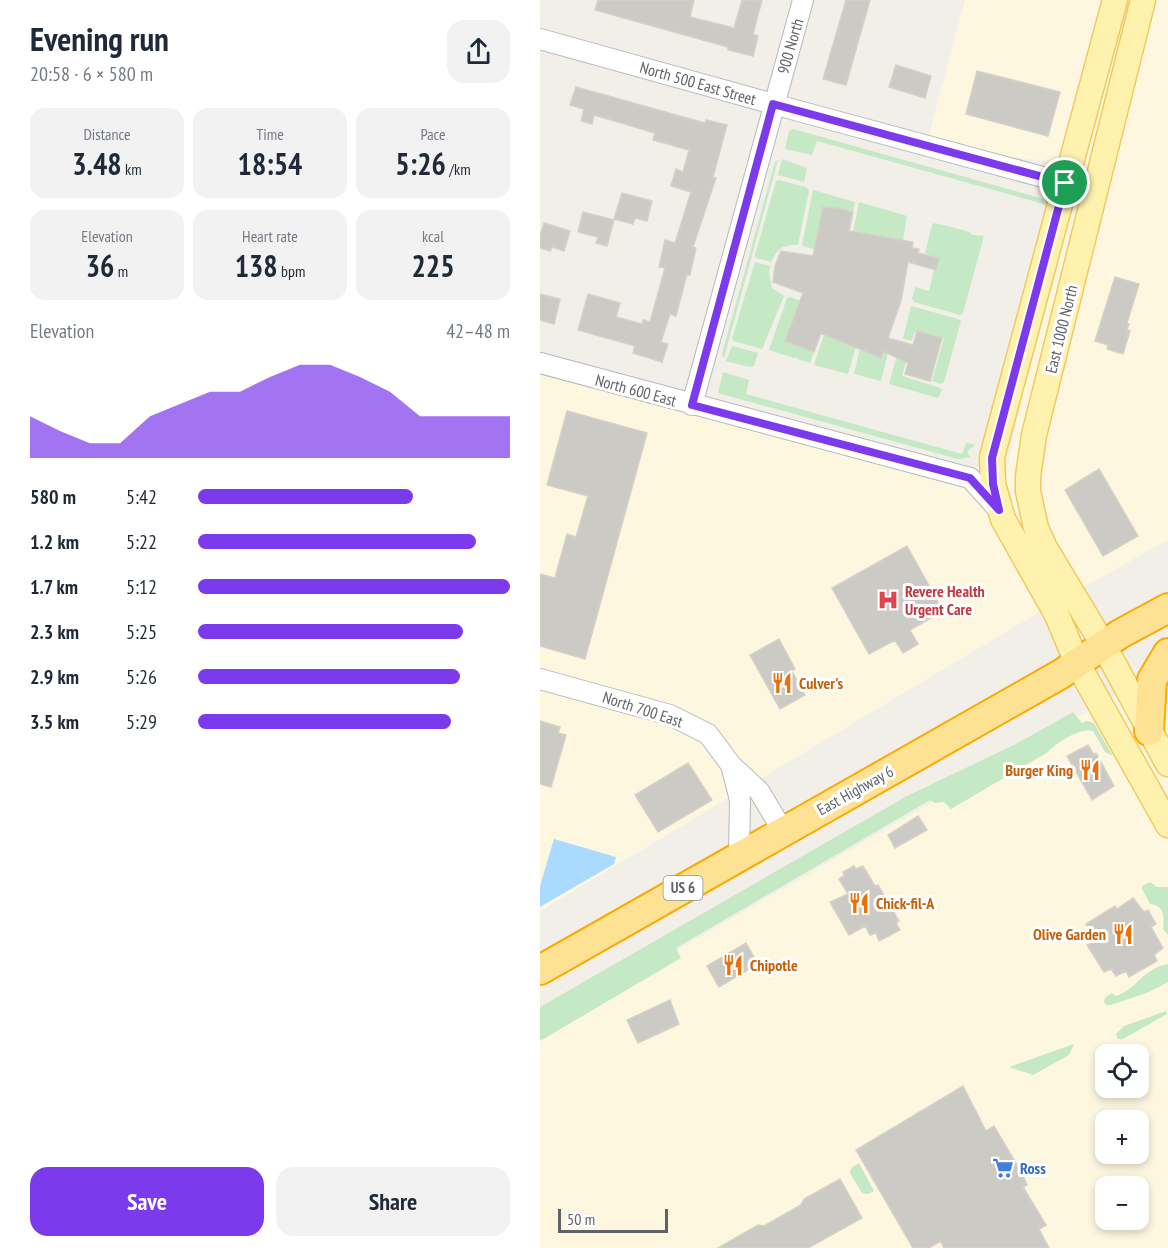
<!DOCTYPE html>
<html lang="en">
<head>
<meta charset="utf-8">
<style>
	body { margin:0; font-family:"PT Sans Narrow",sans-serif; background:#f2f2f3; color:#1f2937; height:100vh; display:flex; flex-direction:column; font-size:22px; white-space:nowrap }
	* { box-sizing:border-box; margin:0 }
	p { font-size:20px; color:#747a83 }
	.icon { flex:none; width:33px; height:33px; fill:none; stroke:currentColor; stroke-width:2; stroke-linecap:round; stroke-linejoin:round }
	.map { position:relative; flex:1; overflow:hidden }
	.drawer { display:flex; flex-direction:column; background:#fff; width:540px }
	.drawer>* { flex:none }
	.tools { position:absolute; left:555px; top:1044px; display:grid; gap:12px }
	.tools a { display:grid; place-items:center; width:54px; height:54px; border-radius:12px; background:#fff; box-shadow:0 3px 9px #0003; font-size:30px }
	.scale { position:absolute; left:18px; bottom:15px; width:110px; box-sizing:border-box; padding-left:6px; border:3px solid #5f6368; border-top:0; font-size:16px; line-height:21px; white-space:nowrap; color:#5f6368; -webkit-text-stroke:4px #fff; paint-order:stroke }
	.pin { position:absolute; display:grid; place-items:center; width:51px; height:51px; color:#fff; margin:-26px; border:3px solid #fff; border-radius:50%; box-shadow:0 2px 6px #0007 }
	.round { display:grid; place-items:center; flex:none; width:63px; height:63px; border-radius:18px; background:#f2f2f3 }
	.summary { display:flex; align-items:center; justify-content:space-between; height:102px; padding:0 30px }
	h1 { font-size:33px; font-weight:800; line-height:45px }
	.stats { display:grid; grid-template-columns:repeat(3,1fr); gap:9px; height:102px; padding:6px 30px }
	.stats div { display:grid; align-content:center; border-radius:15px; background:#f2f2f3; text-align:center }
	.stats b { font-size:30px; font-weight:800 }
	.stats small { font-size:16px; font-weight:400 }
	.stats p { font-size:16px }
	.chart { height:168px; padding:12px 30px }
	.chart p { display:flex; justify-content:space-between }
	.chart svg { width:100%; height:108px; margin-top:6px; fill:#7c3aed; opacity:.7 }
	.primary-button { display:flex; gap:12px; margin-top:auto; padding:12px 30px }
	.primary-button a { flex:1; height:69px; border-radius:18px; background:#7c3aed; color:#fff; font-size:24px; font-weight:800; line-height:69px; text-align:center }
	.primary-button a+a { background:#f2f2f3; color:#1f2937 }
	ul { padding:0 30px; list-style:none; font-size:20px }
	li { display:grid; grid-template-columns:96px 72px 1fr; align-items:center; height:45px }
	li i { height:15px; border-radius:8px; background:#7c3aed }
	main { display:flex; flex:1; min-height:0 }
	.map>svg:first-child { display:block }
</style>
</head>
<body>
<main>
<section class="drawer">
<div class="summary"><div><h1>Evening run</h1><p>20:58 · 6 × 580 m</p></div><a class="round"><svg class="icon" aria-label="share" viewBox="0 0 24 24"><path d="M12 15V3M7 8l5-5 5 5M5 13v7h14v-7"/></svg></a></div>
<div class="stats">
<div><p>Distance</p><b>3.48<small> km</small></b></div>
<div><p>Time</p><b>18:54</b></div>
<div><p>Pace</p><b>5:26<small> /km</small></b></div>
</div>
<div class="stats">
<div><p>Elevation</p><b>36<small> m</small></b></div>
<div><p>Heart rate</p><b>138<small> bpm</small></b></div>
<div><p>kcal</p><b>225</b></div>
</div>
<div class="chart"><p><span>Elevation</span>42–48 m</p>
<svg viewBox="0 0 160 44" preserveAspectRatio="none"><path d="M0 44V27L10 33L20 38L30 38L40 27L50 22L60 17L70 17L80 11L90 6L100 6L110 11L120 17L130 27L140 27L150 27L160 27V44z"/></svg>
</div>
<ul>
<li><b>580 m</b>5:42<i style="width:69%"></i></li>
<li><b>1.2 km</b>5:22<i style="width:89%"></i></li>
<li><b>1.7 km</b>5:12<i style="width:100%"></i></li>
<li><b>2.3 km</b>5:25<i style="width:85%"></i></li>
<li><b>2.9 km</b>5:26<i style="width:84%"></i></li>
<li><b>3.5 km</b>5:29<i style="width:81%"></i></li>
</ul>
<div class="primary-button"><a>Save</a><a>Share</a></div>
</section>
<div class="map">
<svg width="628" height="1248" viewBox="0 0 628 1248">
	<rect width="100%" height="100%" fill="#f1efe8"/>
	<path fill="#fef7e0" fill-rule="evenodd" d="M425,0H628V540L511,605L0,911V363L414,474L459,509L525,183L515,180V162L386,146Z
		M628,665V1248H0V1030ZM566,1054H598V1088H566ZM566,1120H598V1154H566ZM566,1186H598V1220H566Z"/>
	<path fill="#c5e8c5" d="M253,129L511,201V206L277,141L272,155L245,149L249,131Z
		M242,159L267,168L264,182L238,175Z
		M238,160L184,358L182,354L235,162Z
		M239,180L266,187L269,191L258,245C242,245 239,247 231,262L216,258L215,255L236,181Z
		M273,190L315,202L313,212L275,249L265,247L262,245Z
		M319,202L367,216L363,240L313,232Z
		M395,223L430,232L432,235L444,236L423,313L420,315L374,302L372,299L375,287L389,291L394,269H396L399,259L385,253L392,225Z
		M215,262L230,266L229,274L232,288L244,296L222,349L194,341L192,339Z
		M250,297L261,301L245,341L274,352L270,363L258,359L257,357L254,358L229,350L247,298Z
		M371,306L418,319L421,321L404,382L401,384L392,381L404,338L377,331L374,333L372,341L363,338Z
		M284,334L316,347L308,374L274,365Z
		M360,344H371L362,376L400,388L402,390L398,398L349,384Z
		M192,346L218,353L214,366L210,367L186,361Z
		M320,349L348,353L341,381L314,374Z
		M183,372L209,380L206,394L422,454L426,443L435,445L427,451L430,457L418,459L178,393Z
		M533,712L542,723L547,721L554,723L573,756L565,752L553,731C541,727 516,743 508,752L411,809L404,802L395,803L390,800L136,948L141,958L0,1041V1007L367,796L476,744Z
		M610,882L617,887H628V935L623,929C624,918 625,905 610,904L602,889V886Z
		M628,964V982L609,992L571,1005H566L564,1002L565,998L572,993L576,996C599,988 600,970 628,964Z
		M626,1011L627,1014L583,1039H578L576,1034L584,1026Z
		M534,1044L529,1055L493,1075L469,1067Z
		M319,1163L334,1191L328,1194L322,1193L310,1173L311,1168Z"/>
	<path fill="#aadaff" d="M14,839L76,857L74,864L0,907V886Z"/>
	<path fill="#cccac5" stroke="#d6d1c6" stroke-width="1.5" d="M58,0H154L150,17L194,28L202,0H222L213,34L218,36L213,56L188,50V47L55,10Z
		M306,0H330L306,85L283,79Z
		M356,65L391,76L385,98L349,87Z
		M437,71L520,92L508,136L426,114Z
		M36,87L165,123L166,120L187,125L173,177L176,178L153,247L156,248L150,275L147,274L136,316L130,314L121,342L128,344L122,362L93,353L95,346L38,330L48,294L80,303L76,317L102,324L103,320L110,322L125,268L119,267L125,240L135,243L151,192L131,186L136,169L143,172L149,150L113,140L115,133L54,115L52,124L41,121L44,109L30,105Z
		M82,193L112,201L107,221L95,218L93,224L74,219Z
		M283,207L297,208L313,212L309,231L373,242L372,248L379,249L378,253L399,258L396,270L368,262L361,301L348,338L373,345L377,331L402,338L390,381L365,374L368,363L343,351L341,358L281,333L274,352L245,341L263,293L233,282L235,266L241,251L273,256Z
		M43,212L74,220L67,246L56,243L58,237L38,232Z
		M4,223L30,231L24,251L12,247L10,251L0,248V236Z
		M575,277L599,284L587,323L589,324L587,330L590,331L583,354L567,349L568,345L555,341Z
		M0,294L20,299L14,324L0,320Z
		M27,411L107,433L45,659L0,646V574L15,578L27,534L36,537L48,496L7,485Z
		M559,469L598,536L563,556L525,490Z
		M367,546L403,611L370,630L378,644L363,653L355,640L329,654L292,588Z
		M239,639L255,669L252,671L265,695L240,709L210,655Z
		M0,721L20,727L18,733L26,735L11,787L0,784Z
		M548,745L554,755L556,753L574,786L552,800L527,756Z
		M148,763L172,800L118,832L95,795Z
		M378,816L387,830L355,848L348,835Z
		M314,866L316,869L323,866L335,886L338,885L359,921L356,923L360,930L339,941L336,933L330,935L325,926L309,935L290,902L308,894L299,879L304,876L303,872Z
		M593,898L604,912L608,910L616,924L611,927L623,948L614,955L617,961L589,977L586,971L576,976L571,969L564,972L547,945L556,941L546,924L575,906L577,909Z
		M206,943L218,964L179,987L167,966Z
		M130,1000L139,1024L98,1043L87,1020Z
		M423,1086L446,1131L454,1126L483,1175L487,1185L483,1187L506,1225L499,1229L509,1248H404L401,1241L389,1248H373L316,1150Z
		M300,1179L322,1218L268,1248H178L218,1225L224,1226L261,1205L264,1199Z"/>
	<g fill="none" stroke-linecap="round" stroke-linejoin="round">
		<defs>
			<path id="minor" d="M0,39L255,110L525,183
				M0,363L430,478L459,510
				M152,405L263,0
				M0,679L130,715L168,734L191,765L219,791L243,831
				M191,765L200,800L199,855"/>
			<path id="major" d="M575,0L452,457L453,484L463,519L517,615L537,663L628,825
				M603,0L494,435L488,477V491L496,528L505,548L564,646L628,764"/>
			<path id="highway" d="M609,731L612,680L628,653
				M0,970L521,674L580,634L628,608"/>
		</defs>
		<use href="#minor" stroke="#b5b8bc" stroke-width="22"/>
		<use href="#major" stroke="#f2c960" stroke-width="27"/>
		<use href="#highway" stroke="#f9ab00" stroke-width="32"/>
		<use href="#minor" stroke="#fff" stroke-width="20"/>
		<use href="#major" stroke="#fff2af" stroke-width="24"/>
		<use href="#highway" stroke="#fde293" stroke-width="28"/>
	</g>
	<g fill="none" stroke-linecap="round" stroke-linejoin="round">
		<defs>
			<path id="route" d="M233,104L525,183L452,458L453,484L459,510L430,478L152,405Z"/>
		</defs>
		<use href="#route" stroke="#fff" stroke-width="12"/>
		<use href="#route" stroke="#7c3aed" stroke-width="8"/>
	</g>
	<defs>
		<symbol id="hospital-bare" viewBox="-9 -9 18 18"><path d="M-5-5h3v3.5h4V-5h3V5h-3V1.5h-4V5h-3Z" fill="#e0444e" stroke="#fff" stroke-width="2.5" paint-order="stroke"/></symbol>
		<symbol id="restaurant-bare" viewBox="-9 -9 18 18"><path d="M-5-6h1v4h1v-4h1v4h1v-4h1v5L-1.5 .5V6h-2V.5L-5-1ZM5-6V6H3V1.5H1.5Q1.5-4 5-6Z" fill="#e8710a" stroke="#fff" stroke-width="2.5" paint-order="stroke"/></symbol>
		<symbol id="supermarket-bare" viewBox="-9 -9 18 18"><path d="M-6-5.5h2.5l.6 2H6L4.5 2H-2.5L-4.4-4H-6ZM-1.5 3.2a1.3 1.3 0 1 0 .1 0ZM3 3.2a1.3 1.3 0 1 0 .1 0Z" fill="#3f7fe0" stroke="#fff" stroke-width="2.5" paint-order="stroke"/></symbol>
	</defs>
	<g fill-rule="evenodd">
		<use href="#hospital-bare" x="333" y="585" width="30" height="30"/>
		<use href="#restaurant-bare" x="227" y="668" width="30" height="30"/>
		<use href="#restaurant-bare" x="535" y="755" width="30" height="30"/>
		<use href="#restaurant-bare" x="304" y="888" width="30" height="30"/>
		<use href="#restaurant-bare" x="568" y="919" width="30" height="30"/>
		<use href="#restaurant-bare" x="178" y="950" width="30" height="30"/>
		<use href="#supermarket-bare" x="448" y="1153" width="30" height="30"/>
	</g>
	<g text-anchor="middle" stroke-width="6" stroke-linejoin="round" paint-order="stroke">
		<rect fill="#fff" stroke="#8f9295" stroke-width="1.5" x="123.5" y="876" width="39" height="24" rx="4.5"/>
		<g font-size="15" font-weight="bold" fill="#5f6368">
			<text x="143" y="893">US 6</text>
		</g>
		<g font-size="16" fill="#5f6368" stroke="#fff">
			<text transform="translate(250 46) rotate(-74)" y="6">900 North</text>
			<text transform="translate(158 83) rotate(16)" y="6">North 500 East Street</text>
			<text transform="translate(521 329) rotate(-76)" y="6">East 1000 North</text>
			<text transform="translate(96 390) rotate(15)" y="6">North 600 East</text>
			<text transform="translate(103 709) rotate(18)" y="6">North 700 East</text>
			<text transform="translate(315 790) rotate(-29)" y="6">East Highway 6</text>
		</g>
		<g font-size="16" font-weight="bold" fill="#be3a42" stroke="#fff" text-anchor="start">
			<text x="365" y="597">Revere Health<tspan x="365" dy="18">Urgent Care</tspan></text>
		</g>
		<g font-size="16" font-weight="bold" fill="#c56008" stroke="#fff" text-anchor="start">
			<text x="259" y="689">Culver's</text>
			<text x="533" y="776" text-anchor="end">Burger King</text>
			<text x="336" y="909">Chick-fil-A</text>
			<text x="566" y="940" text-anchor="end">Olive Garden</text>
			<text x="210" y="971">Chipotle</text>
		</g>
		<g font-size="16" font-weight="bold" fill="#366cbe" stroke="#fff" text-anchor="start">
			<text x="480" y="1174">Ross</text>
		</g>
	</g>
</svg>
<div class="tools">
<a><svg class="icon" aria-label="locate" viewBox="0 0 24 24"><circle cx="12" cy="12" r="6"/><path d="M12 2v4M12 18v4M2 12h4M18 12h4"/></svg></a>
<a>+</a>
<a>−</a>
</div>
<div class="scale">50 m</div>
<div class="pin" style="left:525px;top:183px;background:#1e9e55"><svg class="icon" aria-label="arrive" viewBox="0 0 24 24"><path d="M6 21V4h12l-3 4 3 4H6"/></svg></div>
</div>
</main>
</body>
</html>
